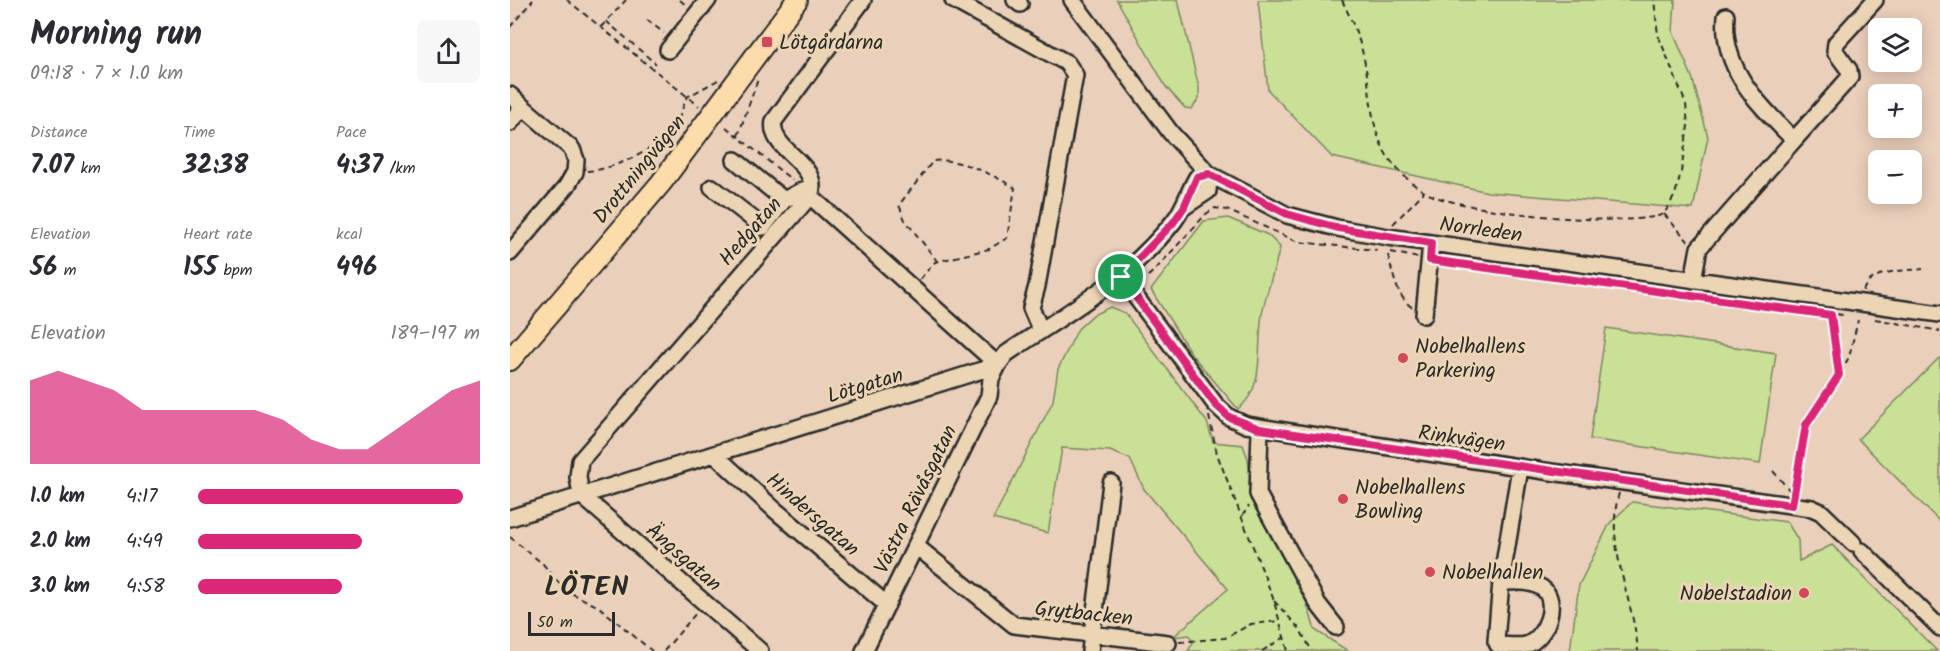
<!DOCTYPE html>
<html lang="en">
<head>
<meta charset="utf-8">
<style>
	body { margin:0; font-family:Kalam,sans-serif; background:#f7f7f7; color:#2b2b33; height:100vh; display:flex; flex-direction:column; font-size:22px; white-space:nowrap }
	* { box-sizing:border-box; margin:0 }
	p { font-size:20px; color:#7c7c81 }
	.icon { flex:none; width:33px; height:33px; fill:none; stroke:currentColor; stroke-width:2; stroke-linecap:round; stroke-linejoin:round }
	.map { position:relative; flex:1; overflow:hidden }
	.details { display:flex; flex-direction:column; background:#fff; width:510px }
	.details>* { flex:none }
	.controls { position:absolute; left:1358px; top:18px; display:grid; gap:12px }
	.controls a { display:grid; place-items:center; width:54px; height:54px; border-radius:9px; background:#fff; box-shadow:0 3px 15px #0003; font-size:30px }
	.scale { position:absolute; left:18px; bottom:15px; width:87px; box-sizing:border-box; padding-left:6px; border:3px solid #2b2b2b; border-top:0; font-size:16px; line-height:21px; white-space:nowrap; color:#2b2b2b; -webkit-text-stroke:4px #ebd5b4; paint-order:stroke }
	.pin { position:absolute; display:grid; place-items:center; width:51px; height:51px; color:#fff; margin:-26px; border:3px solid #fff; border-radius:50%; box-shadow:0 2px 6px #0007 }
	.round { display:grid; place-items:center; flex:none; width:63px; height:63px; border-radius:9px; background:#f7f7f7 }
	.head { display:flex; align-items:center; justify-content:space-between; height:102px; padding:0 30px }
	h1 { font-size:33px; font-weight:700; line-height:45px }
	.stats { display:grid; grid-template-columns:repeat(3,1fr); gap:9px; height:102px; padding:6px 30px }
	.stats div { display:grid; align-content:center }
	.stats b { font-size:26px; font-weight:700 }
	.stats small { font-size:16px; font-weight:400 }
	.stats p { font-size:16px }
	.chart { height:168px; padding:12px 30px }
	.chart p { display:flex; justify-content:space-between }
	.chart svg { width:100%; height:108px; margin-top:6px; fill:#db2777; opacity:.7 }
	ul { padding:0 30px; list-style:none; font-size:20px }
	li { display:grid; grid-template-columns:96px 72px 1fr; align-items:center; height:45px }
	li i { height:15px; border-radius:8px; background:#db2777 }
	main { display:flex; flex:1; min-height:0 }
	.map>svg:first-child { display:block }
</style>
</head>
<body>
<main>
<section class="details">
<div class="head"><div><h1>Morning run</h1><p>09:18 · 7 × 1.0 km</p></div><a class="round"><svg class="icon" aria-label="share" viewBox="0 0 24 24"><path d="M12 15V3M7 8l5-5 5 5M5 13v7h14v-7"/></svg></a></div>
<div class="stats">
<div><p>Distance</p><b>7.07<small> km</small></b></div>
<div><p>Time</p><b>32:38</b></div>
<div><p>Pace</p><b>4:37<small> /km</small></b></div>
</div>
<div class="stats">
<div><p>Elevation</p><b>56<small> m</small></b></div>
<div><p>Heart rate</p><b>155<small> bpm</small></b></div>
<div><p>kcal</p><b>496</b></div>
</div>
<div class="chart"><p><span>Elevation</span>189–197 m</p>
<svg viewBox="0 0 160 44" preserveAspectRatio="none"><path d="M0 44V10L10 6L20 10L30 14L40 22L50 22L60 22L70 22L80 22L90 26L100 34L110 38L120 38L130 30L140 22L150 14L160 10V44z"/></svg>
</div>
<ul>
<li><b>1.0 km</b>4:17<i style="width:94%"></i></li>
<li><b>2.0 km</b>4:49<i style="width:58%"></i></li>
<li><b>3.0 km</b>4:58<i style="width:51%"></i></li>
</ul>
</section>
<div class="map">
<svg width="1430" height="651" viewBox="0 0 1430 651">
	<rect width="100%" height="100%" fill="#eacfbb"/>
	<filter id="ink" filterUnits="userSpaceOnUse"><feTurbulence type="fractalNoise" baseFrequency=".0167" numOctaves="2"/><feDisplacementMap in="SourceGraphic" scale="12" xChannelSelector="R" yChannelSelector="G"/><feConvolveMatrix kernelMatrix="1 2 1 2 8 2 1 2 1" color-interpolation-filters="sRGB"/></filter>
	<g filter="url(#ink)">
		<path fill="#c9e096" stroke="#7a8660" stroke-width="1.5" d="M607,0H668L689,88V98L682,109L675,108L656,87Z
			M748,0H1165L1163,32L1182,77L1198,137L1183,209L978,192L822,157L758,90Z
			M718,218L758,235L770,247C765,268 758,288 753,309C745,342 758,386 728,409L682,355L641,290L694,221Z
			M600,307L615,313L697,422L703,442L733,445L738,459L742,492L787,572L805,630L838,651H678L683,643L679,635L663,637L718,589L634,489L620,459L600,451L552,448L538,533L483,519L543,401L548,369L568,329L583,315Z
			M1096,328L1266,353L1250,464L1080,439Z
			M1429,358L1430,359V522L1348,439Z
			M1122,502L1277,522L1288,540L1289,561L1322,545L1427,651H1060L1069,585L1100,523Z"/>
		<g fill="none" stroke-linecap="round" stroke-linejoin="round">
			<defs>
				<path id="minor" d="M443,0L557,63L565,75L527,286L521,308L531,331
					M505,0L510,4
					M562,0L661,133L699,174L777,215L827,228L878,237L1430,314
					M1216,16C1211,70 1250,105 1284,140L1340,77L1339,70L1325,51L1326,43L1365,0
					M158,50L198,0
					M0,95L13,107
					M0,123L13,107L62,149L66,160L65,172L57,186L0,253
					M225,160L274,200L293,190L300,196C313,163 258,152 264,121L353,0
					M202,187L253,227L274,200
					M674,207L698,191L699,174
					M611,277L705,404L719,417L736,425L1041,472L1302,508L1311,512L1343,543
					M1183,280L1189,248L1284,140
					M914,315L921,243
					M750,429L748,494L808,604L826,627
					M204,454L265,510L377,605
					M0,518L488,365L496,354C556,313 618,280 664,221C675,207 678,192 687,177L699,174
					M406,546L504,625L658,643
					M1352,551L1430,628
					M991,582C1005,582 1020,580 1032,588C1050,601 1036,639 1016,645C1008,647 996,645 988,645L986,641L991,582L1010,468
					M250,651L71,495L68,477L70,461L300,196L488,365L481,379L479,396L354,651
					M580,651L601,483"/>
				<path id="major" d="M0,360L151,183L287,0"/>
			</defs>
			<use href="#minor" stroke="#2b2b2b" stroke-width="20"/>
			<use href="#major" stroke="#2b2b2b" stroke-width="24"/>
			<path stroke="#2b2b2b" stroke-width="2" stroke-dasharray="6 4.5" stroke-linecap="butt" d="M57,0L189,106
				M170,0L177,6
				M832,0C842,21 851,41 855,64C861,92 860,122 873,148C880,164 899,182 913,191C945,212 1120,229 1154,214L1165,195L1171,172L1178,126L1176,104L1148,35L1144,0
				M137,20L154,33
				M96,21L146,64
				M0,27L23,0
				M91,27L116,0
				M216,127L282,180
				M228,136L248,79
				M157,148L177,97L208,80
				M77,171C106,169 142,151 162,131
				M1154,214L1178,241
				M883,224L914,192
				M881,252L908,258
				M878,255C883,273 886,297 903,308
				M931,263L1333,315
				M410,279L425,262L479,249L497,238L505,188C484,175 448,157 423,161L389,205L395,220L427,261
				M630,283L645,270L696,214L705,208L717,210L788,242L867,250
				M1353,291C1361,269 1393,271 1413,269
				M1321,315L1329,375L1339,357L1348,320
				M1365,319L1430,331
				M699,416L707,454L763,598L778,651
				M1263,471L1281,492
				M1109,493C1094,545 1124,600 1128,651
				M1285,494L1296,425L1329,375
				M732,516L739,506
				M0,537L33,564L55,590L89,607L142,651
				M764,601L789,628L802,651
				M669,642L715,638L741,624L770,621
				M154,651L187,612
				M752,651L775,637"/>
			<use href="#minor" stroke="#ebd5b4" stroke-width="15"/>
			<use href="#major" stroke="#fddcac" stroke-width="20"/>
		</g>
	</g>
	<g fill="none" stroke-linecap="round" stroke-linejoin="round" filter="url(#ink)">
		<defs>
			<path id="route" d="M699,174L777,214L828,228L921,243L920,260L1321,315L1329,375L1296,425L1282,505L750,429L719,417L705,404L611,277L663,223L674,207L687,177Z"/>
		</defs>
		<use href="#route" stroke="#fff" stroke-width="12"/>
		<use href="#route" stroke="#db2777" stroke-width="8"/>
	</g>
	<g fill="#d1495b" stroke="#ebd5b4" stroke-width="2">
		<rect x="251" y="36" width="12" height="12" rx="3"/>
		<circle cx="893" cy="358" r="6"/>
		<circle cx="833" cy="499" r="6"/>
		<circle cx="920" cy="572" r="6"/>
		<circle cx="1294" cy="593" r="6"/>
	</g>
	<g text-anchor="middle" stroke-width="6" stroke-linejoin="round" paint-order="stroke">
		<g font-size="21" fill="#2b2b2b" stroke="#ebd5b4" text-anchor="start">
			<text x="269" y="49">Lötgårdarna</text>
			<text x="905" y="353">Nobelhallens<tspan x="905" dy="24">Parkering</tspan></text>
			<text x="845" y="494">Nobelhallens<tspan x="845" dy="24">Bowling</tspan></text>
			<text x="932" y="579">Nobelhallen</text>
			<text x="1282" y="600" text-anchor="end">Nobelstadion</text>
		</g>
		<g font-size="21" fill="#2b2b2b" stroke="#ebd5b4">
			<text transform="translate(129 169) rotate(-51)" y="7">Drottningvägen</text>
			<text transform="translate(971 229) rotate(8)" y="7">Norrleden</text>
			<text transform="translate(240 231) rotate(-49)" y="7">Hedgatan</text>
			<text transform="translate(355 385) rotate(-17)" y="7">Lötgatan</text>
			<text transform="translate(952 438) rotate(8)" y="7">Rinkvägen</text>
			<text transform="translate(405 499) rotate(-64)" y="7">Västra Rävåsgatan</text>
			<text transform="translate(303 514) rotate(41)" y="7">Hindersgatan</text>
			<text transform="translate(174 557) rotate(41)" y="7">Ängsgatan</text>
			<text transform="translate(574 613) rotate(6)" y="7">Grytbacken</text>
		</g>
		<g font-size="27" font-weight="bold" letter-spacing="1.5" fill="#2b2b2b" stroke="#ebd5b4">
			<text x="77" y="595">LÖTEN</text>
		</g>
	</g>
</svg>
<div class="controls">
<a><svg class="icon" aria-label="layers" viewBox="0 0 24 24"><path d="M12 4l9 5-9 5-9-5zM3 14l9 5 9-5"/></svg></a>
<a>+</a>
<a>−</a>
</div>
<div class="scale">50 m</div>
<div class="pin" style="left:611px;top:277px;background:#1e9e55"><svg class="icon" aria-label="arrive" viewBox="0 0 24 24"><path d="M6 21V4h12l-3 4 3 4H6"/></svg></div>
</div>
</main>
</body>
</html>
